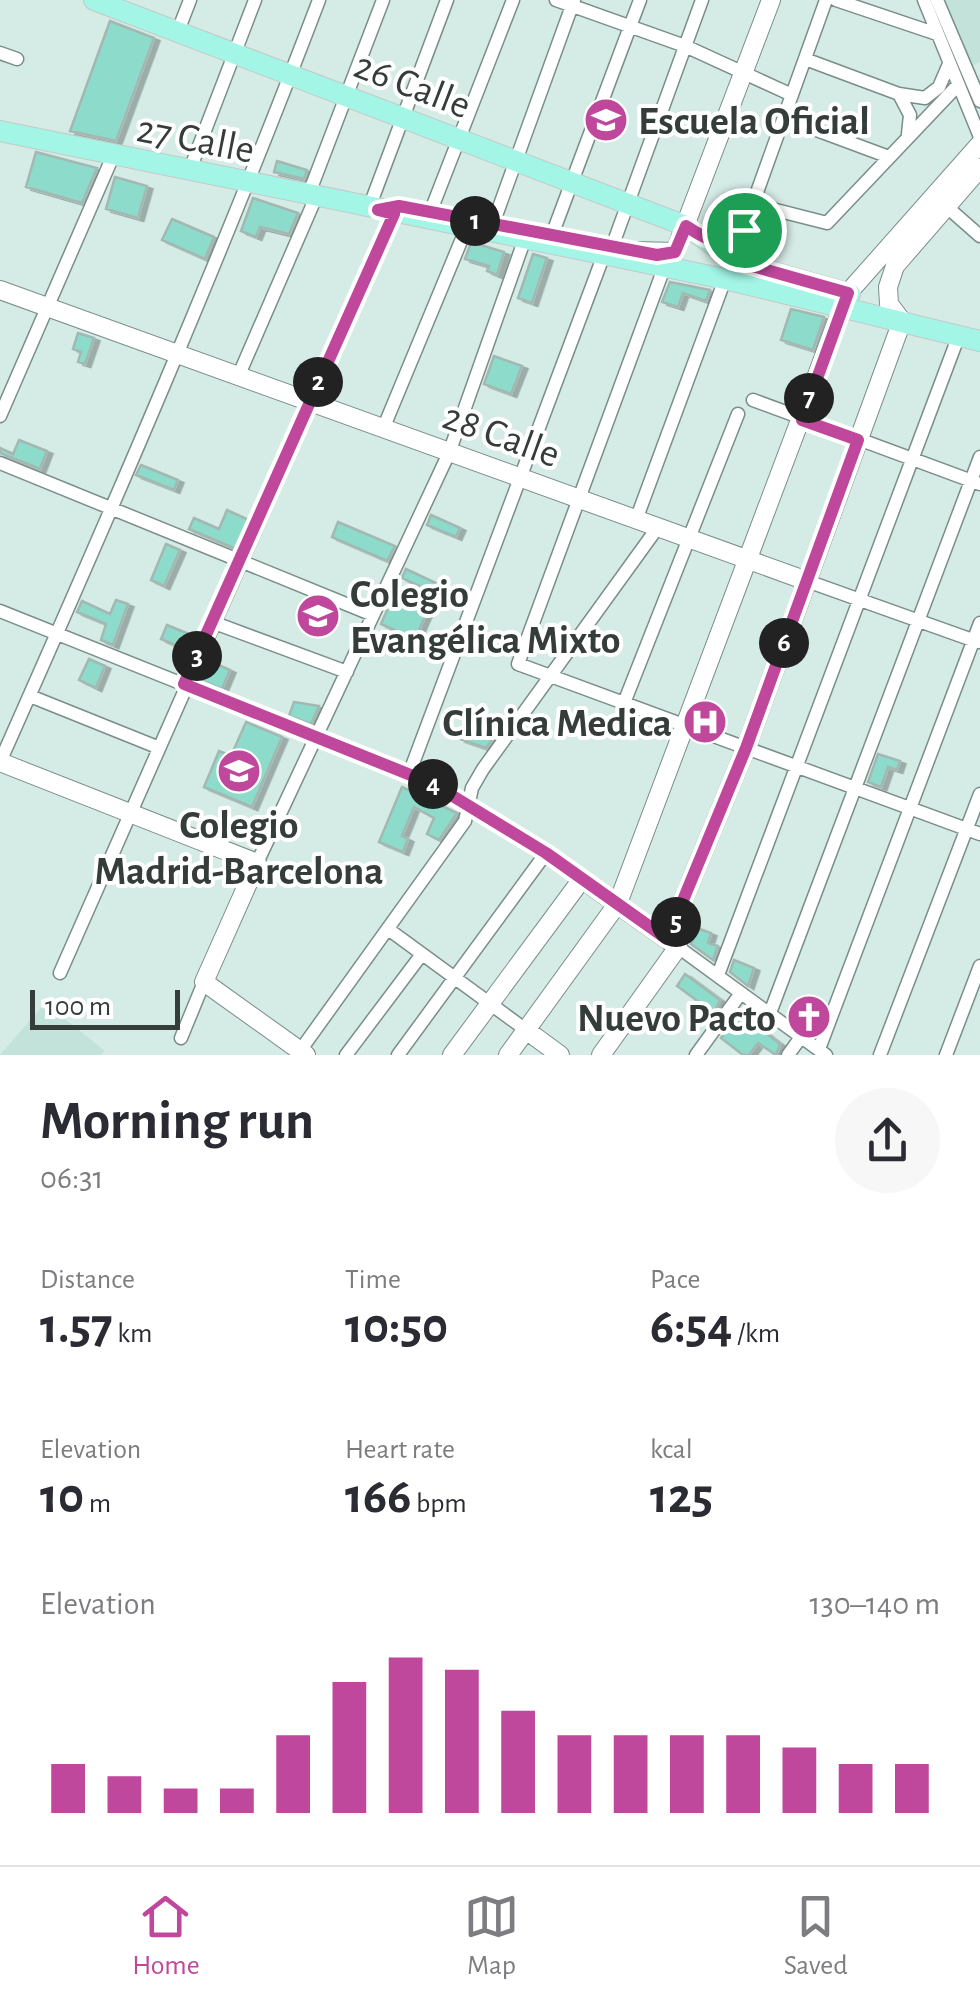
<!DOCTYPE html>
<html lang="en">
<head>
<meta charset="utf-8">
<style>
	body { margin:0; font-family:"Alegreya Sans",sans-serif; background:#f7f7f7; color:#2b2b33; height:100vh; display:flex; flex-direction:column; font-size:38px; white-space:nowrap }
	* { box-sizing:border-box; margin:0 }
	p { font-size:32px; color:#7c7c81 }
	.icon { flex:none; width:55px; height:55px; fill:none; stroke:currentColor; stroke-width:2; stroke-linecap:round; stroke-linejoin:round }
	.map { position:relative; height:1055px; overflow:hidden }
	.sheet { display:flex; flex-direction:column; background:#fff; flex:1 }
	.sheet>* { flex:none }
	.scale { position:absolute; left:30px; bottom:25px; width:150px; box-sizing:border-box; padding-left:10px; border:5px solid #353d3b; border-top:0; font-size:28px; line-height:35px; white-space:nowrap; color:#353d3b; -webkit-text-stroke:8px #fff; paint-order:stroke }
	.pin { position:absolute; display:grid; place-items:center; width:85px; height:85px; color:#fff; margin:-42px; border:5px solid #fff; border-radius:50%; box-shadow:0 2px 10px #0007 }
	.km { position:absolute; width:50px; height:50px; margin:-25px; border-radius:50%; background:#222; color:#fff; font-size:28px; line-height:50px; text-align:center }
	.round { display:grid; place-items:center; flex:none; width:105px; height:105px; border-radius:52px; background:#f7f7f7 }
	.overview { display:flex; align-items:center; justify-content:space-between; height:170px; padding:0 40px }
	h1 { font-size:55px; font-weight:600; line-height:75px }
	.figures { display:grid; grid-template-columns:repeat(3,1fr); gap:15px; height:170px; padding:10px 40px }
	.figures div { display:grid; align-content:center }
	.figures b { font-size:50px; font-weight:600 }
	.figures small { font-size:28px; font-weight:400 }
	.figures p { font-size:28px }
	.chart { height:280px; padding:20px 40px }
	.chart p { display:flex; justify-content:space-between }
	.chart svg { width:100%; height:180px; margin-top:10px; stroke:#bf479c; stroke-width:6 }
	.dock { display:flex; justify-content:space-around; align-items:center; height:140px; border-top:2px solid #e1e1e2; background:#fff; font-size:28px; color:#7c7c81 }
	.dock a { display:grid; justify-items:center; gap:5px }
	.dock .current { color:#bf479c }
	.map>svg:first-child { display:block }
</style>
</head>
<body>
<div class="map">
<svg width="980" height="1055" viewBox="0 0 980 1055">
	<defs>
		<filter id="shadow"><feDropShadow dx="5.5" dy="3" stdDeviation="0" flood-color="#0004"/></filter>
	</defs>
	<rect width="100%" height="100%" fill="#d5ebe6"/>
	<path fill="#c3e2da" d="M943,0H980V62L968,68Z
		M45,1003L105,1051L101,1055H0Z"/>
	<path fill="#8ddbca" stroke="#a3b8b3" stroke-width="2.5" filter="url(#shadow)" d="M110,21L154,38L116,141L70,131Z
		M36,152L97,168L82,203L26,187Z
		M277,161L307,170L304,179L274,172Z
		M115,177L147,186L138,218L106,209Z
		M253,198L298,213L289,234L260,227L256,237L241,231Z
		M172,219L214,237L205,259L162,240Z
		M471,242L504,252L497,275L487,271L489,266L465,259Z
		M533,254L547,258L532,303L518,298Z
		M670,282L710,290L706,301L683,293L678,307L662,302Z
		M791,309L824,317L813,350L781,340Z
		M78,333L94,338L85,364L78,362L81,352L73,349Z
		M494,356L522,366L511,394L484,384Z
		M19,440L47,451L40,469L0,453V448L13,454Z
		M141,465L178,480L174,490L136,475Z
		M227,510L249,520L236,549L189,529L194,518L219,529Z
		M431,515L460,528L456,537L427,525Z
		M338,522L395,546L387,561L332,537Z
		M166,544L180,550L164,586L151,580Z
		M406,569L436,583L432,592L402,578Z
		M395,592L430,605L415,639L381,624Z
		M116,600L128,604L113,645L101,640L106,624L77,612L82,601L110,614Z
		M167,625L196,637L190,651L161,639Z
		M89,659L105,666L96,688L79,680Z
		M209,661L230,670L222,689L200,680Z
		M294,702L319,706L311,724L289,716Z
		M478,715L503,724L486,748L460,739L464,726L472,728Z
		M246,722L282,737L252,807L204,787L219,751L231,756Z
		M878,754L900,761L897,770L888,767L881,787L868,782Z
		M402,787L457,813L439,840L427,834L434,818L414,807L402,836L408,839L403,852L379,842Z
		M697,928L711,933L708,943L718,946L713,960L691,944Z
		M734,960L754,968L748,986L730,972Z
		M685,974L720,1000L714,1013L677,986Z
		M805,1002L823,1009L813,1033L797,1022Z
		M739,1012L780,1044L776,1055L758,1043L749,1055H743L721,1038Z"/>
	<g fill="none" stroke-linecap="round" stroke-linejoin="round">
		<defs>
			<path id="street" d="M556,0L685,46L792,95
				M836,0L937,34
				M924,0L980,137
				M937,0L980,101
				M178,31L190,0
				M0,53L17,59
				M805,59L899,94L925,98L939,87L949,64
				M899,94L910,115L908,134
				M784,118L889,157
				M189,172L255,0
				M308,196L383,0
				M752,204L827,223L958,85
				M947,207L980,236
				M369,208L447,0
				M430,213L513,0
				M493,224L574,0
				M552,235L640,0
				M612,247L702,0
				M738,262L737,248L826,0
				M664,268L518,664L980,834
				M238,377L316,197
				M753,400L980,484
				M0,416L113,156
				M383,429L466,229
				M0,463L373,615
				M636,520L725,279
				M807,581L978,642
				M0,611L433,784L582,879
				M212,622L347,672
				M30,696L157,747
				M624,703L738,414
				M0,762C112,510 221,258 319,0
				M409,774L603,257
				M257,863L449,453L524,241
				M388,929L526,1030
				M678,947L826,1055
				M60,973L395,214
				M718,975L959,335
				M770,1013L980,457
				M181,1038L204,982
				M819,1049L980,623
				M297,1055L465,821L472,788L483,769L658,527
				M346,1055L422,954
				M398,1055L546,853
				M696,1055L741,993
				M788,1055L801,1037
				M880,1055L980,794
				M946,1055L980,966"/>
			<path id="secondary" d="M636,251L675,252L771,0
				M0,290L807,581
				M0,762L257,863L204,982L306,1055
				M667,939L746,748L902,321L889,304L888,287L895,266L980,168
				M526,1030L560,1055
				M452,1055L582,879L678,947L601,1055
				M508,1055L618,903L848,293L980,144"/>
			<path id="primary" d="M94,0L686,226L738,262L850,294
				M0,131L725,279L980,341"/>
		</defs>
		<use href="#street" stroke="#7a8e89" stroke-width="15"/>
		<use href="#secondary" stroke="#7a8e89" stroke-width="20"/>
		<use href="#primary" stroke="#c6c9c8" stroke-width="22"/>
		<use href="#street" stroke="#fff" stroke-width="12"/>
		<use href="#secondary" stroke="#fff" stroke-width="18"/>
		<use href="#primary" stroke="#a3f5e6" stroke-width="20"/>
	</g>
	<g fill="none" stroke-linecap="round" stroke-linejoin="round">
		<defs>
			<path id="route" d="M399,206L657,255L675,252L686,226C707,240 723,250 744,230L735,255L738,262L848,293L802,420L858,440L746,748L667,939L546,853L433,784L184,684L394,214L378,210Z"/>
		</defs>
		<use href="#route" stroke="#fff" stroke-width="20"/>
		<use href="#route" stroke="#bf479c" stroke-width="12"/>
	</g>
	<defs>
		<symbol id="school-disc" viewBox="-11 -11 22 22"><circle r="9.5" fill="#bf479c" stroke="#fff"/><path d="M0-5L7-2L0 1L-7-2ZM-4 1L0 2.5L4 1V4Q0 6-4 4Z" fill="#fff"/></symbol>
		<symbol id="hospital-disc" viewBox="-11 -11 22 22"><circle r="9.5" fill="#bf479c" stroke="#fff"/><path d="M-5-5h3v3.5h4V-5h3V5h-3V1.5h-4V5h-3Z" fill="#fff"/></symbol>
		<symbol id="church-disc" viewBox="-11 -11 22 22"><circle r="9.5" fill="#bf479c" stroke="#fff"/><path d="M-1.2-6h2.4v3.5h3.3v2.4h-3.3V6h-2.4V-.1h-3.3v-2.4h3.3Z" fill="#fff"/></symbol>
	</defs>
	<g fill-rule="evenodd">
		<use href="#school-disc" x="581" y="95" width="50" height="50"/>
		<use href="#school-disc" x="293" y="591" width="50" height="50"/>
		<use href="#hospital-disc" x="680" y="697" width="50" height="50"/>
		<use href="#school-disc" x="214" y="746" width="50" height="50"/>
		<use href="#church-disc" x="784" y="992" width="50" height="50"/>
	</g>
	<g text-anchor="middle" stroke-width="8" stroke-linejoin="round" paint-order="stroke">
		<g font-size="40" fill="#353d3b" stroke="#fff">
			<text transform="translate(413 84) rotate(21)" y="14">26 Calle</text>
			<text transform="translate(196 138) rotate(11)" y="14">27 Calle</text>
			<text transform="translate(502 434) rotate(20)" y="14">28 Calle</text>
		</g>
		<g font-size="40" font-weight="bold" fill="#353d3b" stroke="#fff" text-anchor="start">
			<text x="638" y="134">Escuela Oficial</text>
			<text x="350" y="607">Colegio<tspan x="350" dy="46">Evangélica Mixto</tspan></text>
			<text x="672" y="736" text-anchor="end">Clínica Medica</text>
			<text x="239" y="838" text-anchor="middle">Colegio<tspan x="239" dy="46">Madrid-Barcelona</tspan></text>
			<text x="776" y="1031" text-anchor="end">Nuevo Pacto</text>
		</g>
	</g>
</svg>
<div class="scale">100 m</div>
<div class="pin" style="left:744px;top:230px;background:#1e9e55"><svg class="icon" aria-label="arrive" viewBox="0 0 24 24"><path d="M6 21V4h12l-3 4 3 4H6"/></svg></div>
<b class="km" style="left:475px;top:221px">1</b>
<b class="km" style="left:318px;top:382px">2</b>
<b class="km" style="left:197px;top:656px">3</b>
<b class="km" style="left:433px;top:784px">4</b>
<b class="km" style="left:676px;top:922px">5</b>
<b class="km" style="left:784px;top:643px">6</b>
<b class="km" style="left:809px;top:398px">7</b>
</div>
<section class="sheet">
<div class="overview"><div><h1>Morning run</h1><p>06:31</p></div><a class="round"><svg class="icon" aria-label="share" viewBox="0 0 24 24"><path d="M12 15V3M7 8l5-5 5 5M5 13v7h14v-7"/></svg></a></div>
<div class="figures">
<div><p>Distance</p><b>1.57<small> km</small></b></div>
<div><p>Time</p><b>10:50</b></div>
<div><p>Pace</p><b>6:54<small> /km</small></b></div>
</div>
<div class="figures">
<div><p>Elevation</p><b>10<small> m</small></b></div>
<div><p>Heart rate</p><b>166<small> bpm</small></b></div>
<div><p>kcal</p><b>125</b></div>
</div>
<div class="chart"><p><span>Elevation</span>130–140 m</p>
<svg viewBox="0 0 160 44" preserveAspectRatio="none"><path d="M5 44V32M15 44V35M25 44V38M35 44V38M45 44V25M55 44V12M65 44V6M75 44V9M85 44V19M95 44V25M105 44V25M115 44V25M125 44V25M135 44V28M145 44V32M155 44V32"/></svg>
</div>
</section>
<nav class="dock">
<a class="current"><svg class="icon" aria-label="home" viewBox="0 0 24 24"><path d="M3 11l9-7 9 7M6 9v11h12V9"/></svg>Home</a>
<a><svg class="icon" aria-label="map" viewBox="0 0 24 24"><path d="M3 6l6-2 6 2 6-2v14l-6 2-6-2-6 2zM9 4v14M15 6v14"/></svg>Map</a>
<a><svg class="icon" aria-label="saved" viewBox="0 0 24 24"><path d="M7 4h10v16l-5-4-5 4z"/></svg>Saved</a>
</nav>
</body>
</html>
